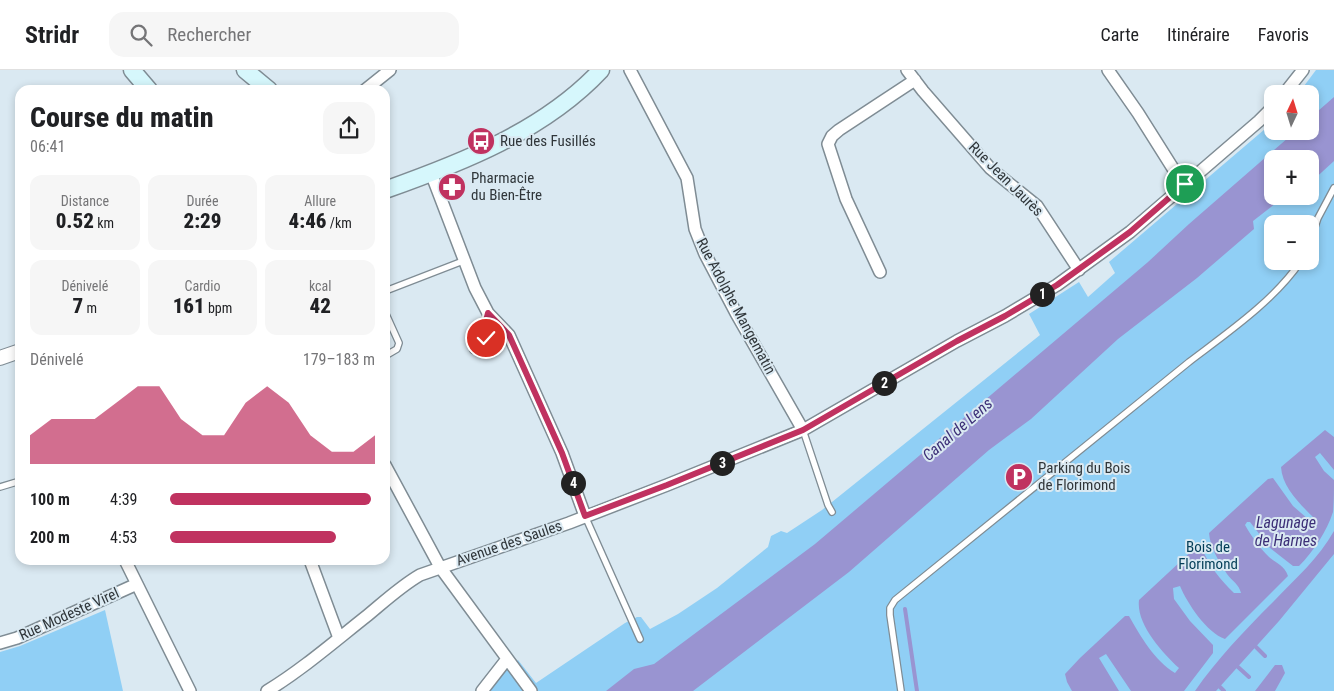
<!DOCTYPE html>
<html lang="fr">
<head>
<meta charset="utf-8">
<style>
	body { margin:0; font-family:"Roboto Condensed",sans-serif; background:#f6f6f6; color:#202124; height:100vh; display:flex; flex-direction:column; font-size:19px; white-space:nowrap }
	* { box-sizing:border-box; margin:0 }
	p { font-size:16px; color:#757577 }
	.icon { flex:none; width:28px; height:28px; fill:none; stroke:currentColor; stroke-width:2; stroke-linecap:round; stroke-linejoin:round }
	.map { position:relative; flex:1; overflow:hidden }
	.details { position:absolute; left:15px; top:15px; width:375px; height:480px; display:flex; flex-direction:column; background:#fff; border-radius:15px; box-shadow:0 2px 8px #0003 }
	.details>* { flex:none }
	.needle { width:32px; rotate:4deg }
	.controls { position:absolute; left:1264px; top:15px; display:grid; gap:10px }
	.controls a { display:grid; place-items:center; width:55px; height:55px; border-radius:10px; background:#fff; box-shadow:0 2px 8px #0003; font-size:25px }
	.pin { position:absolute; display:grid; place-items:center; width:42px; height:42px; color:#fff; margin:-21px; border:2px solid #fff; border-radius:50%; box-shadow:0 1px 5px #0007 }
	.km { position:absolute; width:25px; height:25px; margin:-12px; border-radius:50%; background:#222; color:#fff; font-size:14px; line-height:25px; text-align:center }
	.round { display:grid; place-items:center; flex:none; width:52px; height:52px; border-radius:15px; background:#f6f6f6 }
	.headline { display:flex; align-items:center; justify-content:space-between; height:85px; padding:0 15px }
	h1 { font-size:28px; font-weight:800; line-height:38px }
	.stats { display:grid; grid-template-columns:repeat(3,1fr); gap:8px; height:85px; padding:5px 15px }
	.stats div { display:grid; align-content:center; border-radius:12px; background:#f6f6f6; text-align:center }
	.stats b { font-size:21px; font-weight:800 }
	.stats small { font-size:14px; font-weight:400 }
	.stats p { font-size:14px }
	.chart { height:140px; padding:10px 15px }
	.chart p { display:flex; justify-content:space-between }
	.chart svg { width:100%; height:90px; margin-top:5px; fill:#c03260; opacity:.7 }
	ul { padding:0 15px; list-style:none; font-size:16px }
	li { display:grid; grid-template-columns:80px 60px 1fr; align-items:center; height:38px }
	li i { height:12px; border-radius:6px; background:#c03260 }
	header { display:flex; align-items:center; gap:30px; box-sizing:border-box; height:70px; padding:0 25px; background:#fff; border-bottom:1px solid #e0e0e0 }
	header strong { font-size:24px }
	nav { display:flex; gap:28px; margin-inline-start:auto; font-size:18px }
	.search { width:350px; height:45px; background:#f6f6f6; display:flex; align-items:center; gap:12px; box-sizing:border-box; padding:0 18px; border-radius:15px; color:#757577; font-size:19px }
	.map>svg:first-child { display:block }
</style>
</head>
<body>
<header>
<strong>Stridr</strong>
<div class="search"><svg class="icon" aria-label="search" viewBox="0 0 24 24"><circle cx="10" cy="10" r="6"/><path d="M15 15l6 6"/></svg>Rechercher</div>
<nav><a>Carte</a><a>Itinéraire</a><a>Favoris</a></nav>
</header>
<div class="map">
<svg width="1334" height="621" viewBox="0 0 1334 621">
	<rect width="100%" height="100%" fill="#dae9f2"/>
	<path fill="#90cff5" fill-rule="evenodd" d="M1316,0H1334V621H489L502,603L518,590L536,613L625,553L637,547H641L650,559L678,544L717,518L768,477L771,466L781,461L787,463L822,440L1040,265L1029,244L1079,212L1088,227L1115,203L1109,192L1272,53V61H1310V24H1298ZM1272,89H1310V126H1272ZM1272,154H1310V191H1272Z
		M105,540L123,621H0V582L20,576Z"/>
	<path fill="#9994d1" d="M1334,27V91L1310,113V89H1272V126H1285L1253,151L1254,159L1197,208L1118,269L1031,349L989,380L849,502L693,621H606L634,599L654,594L815,474L1148,192L1189,154L1296,61H1310V48Z
		M1325,360L1334,367V400L1320,383L1315,387L1324,401L1334,410C1334,419 1334,433 1333,442C1327,461 1313,482 1299,496H1293L1270,478L1250,452H1247L1245,455C1252,467 1259,477 1269,487C1277,494 1284,495 1288,506L1225,569C1207,563 1187,533 1180,516L1173,518L1174,529L1190,551L1213,575V583L1184,621H1131L1106,584L1099,588L1119,621H1072L1067,612L1065,604L1080,588L1125,546H1129C1141,567 1154,590 1175,603L1179,598C1162,582 1136,554 1139,530L1196,477H1201C1209,495 1220,510 1234,523H1241C1239,514 1232,511 1227,504C1219,492 1210,477 1209,463L1268,409L1273,408L1293,436L1308,449H1312L1313,447C1300,434 1282,417 1281,397Z
		M1334,461V484L1279,551L1216,621H1195C1217,589 1246,559 1274,531C1295,509 1319,488 1334,461Z
		M1275,595H1282L1285,603L1275,621H1255Z"/>
	<g fill="none" stroke-linecap="round" stroke-linejoin="round">
		<path stroke="#9994d1" stroke-width="4" d="M905,539L917,621
			M1256,577L1265,586
			M1238,597L1249,607
			M1220,617L1224,621"/>
		<defs>
			<path id="service" d="M1310,172L1318,148L1334,118
				M385,223L388,220L463,191
				M385,242L399,273L397,279L385,286
				M473,280L483,273L486,269L485,255L488,243
				M803,360L828,435L832,442
				M0,417L20,411
				M585,446L640,569
				M901,621L890,545V538L895,530L1189,292C1227,263 1274,231 1301,191"/>
			<path id="minor" d="M630,0L687,108L695,159L705,184L736,243L803,360
				M907,0L923,21L990,98L1037,136L1079,200
				M1108,0L1138,43L1179,108L1185,114
				M365,20L390,0
				M1284,24L1303,0
				M431,103L475,218L488,243L509,265L562,383L585,446
				M880,202L846,129L828,74L832,66L839,60L915,10
				M385,395L440,497L531,621
				M125,490L190,621
				M310,490L339,568
				M0,573L17,568L137,514
				M267,621C303,599 335,571 368,545C385,531 401,516 420,505L569,453L667,415L803,360L957,271L1005,246L1057,215L1130,162L1259,51L1272,38
				M482,621L507,589"/>
			<path id="tertiary" d="M0,288L20,281"/>
			<path id="secondary" d="M132,0L149,20
				M245,0L269,20
				M385,120C461,93 544,61 601,0"/>
		</defs>
		<use href="#service" stroke="#7f8c94" stroke-width="8"/>
		<use href="#minor" stroke="#7f8c94" stroke-width="14"/>
		<use href="#tertiary" stroke="#7f8c94" stroke-width="16"/>
		<use href="#secondary" stroke="#7f8c94" stroke-width="19"/>
		<use href="#service" stroke="#fff" stroke-width="5.5"/>
		<use href="#minor" stroke="#fff" stroke-width="11"/>
		<use href="#tertiary" stroke="#fff" stroke-width="14"/>
		<use href="#secondary" stroke="#d6f7fc" stroke-width="16"/>
	</g>
	<g fill="none" stroke-linecap="round" stroke-linejoin="round">
		<defs>
			<path id="route" d="M486,268L485,255L488,243L509,265L562,383L585,446L667,415L803,360L957,271L1005,246L1057,215L1130,162L1185,114"/>
		</defs>
		<use href="#route" stroke="#fff" stroke-width="10"/>
		<use href="#route" stroke="#c03260" stroke-width="6"/>
	</g>
	<defs>
		<symbol id="bus-disc" viewBox="-11 -11 22 22"><circle r="9.5" fill="#c03260" stroke="#dae9f2"/><path d="M-5-6H5V4H4V6H2V4H-2V6H-4V4H-5ZM-3.5-4V0h7V-4ZM-3.5 1.2v1.5H-2V1.2ZM2 1.2v1.5H3.5V1.2Z" fill="#fff"/></symbol>
		<symbol id="pharmacy-disc" viewBox="-11 -11 22 22"><circle r="9.5" fill="#c03260" stroke="#dae9f2"/><path d="M-2-6h4v4h4v4h-4v4h-4v-4h-4v-4h4Z" fill="#fff"/></symbol>
		<symbol id="parking-disc" viewBox="-11 -11 22 22"><circle r="9.5" fill="#c03260" stroke="#dae9f2"/><path d="M-3.5-5.5H1a3.5 3.5 0 0 1 0 7H-1V5.5H-3.5ZM-1-3.4V-.6H.8a1.4 1.4 0 0 0 0-2.8Z" fill="#fff"/></symbol>
	</defs>
	<g fill-rule="evenodd">
		<use href="#bus-disc" x="465" y="55" width="32" height="32"/>
		<use href="#pharmacy-disc" x="436" y="101" width="32" height="32"/>
		<use href="#parking-disc" x="1003" y="391" width="32" height="32"/>
	</g>
	<g text-anchor="middle" stroke-width="4" stroke-linejoin="round" paint-order="stroke">
		<g font-size="15" fill="#30363a" stroke="#dae9f2" text-anchor="start">
			<text x="500" y="76">Rue des Fusillés</text>
			<text x="471" y="113">Pharmacie<tspan x="471" dy="17">du Bien-Être</tspan></text>
			<text x="1038" y="403">Parking du Bois<tspan x="1038" dy="17">de Florimond</tspan></text>
		</g>
		<g font-size="15" fill="#30363a" stroke="#dae9f2">
			<text transform="translate(1006 109) rotate(45)" y="5">Rue Jean Jaurès</text>
			<text transform="translate(736 236) rotate(62)" y="5">Rue Adolphe Mangematin</text>
			<text transform="translate(509 473) rotate(-19)" y="5">Avenue des Saules</text>
			<text transform="translate(69 544) rotate(-24)" y="5">Rue Modeste Virel</text>
		</g>
		<g font-size="15" fill="#023d57" stroke="#dae9f2">
			<text x="1208" y="482">Bois de<tspan x="1208" dy="17">Florimond</tspan></text>
		</g>
		<g font-size="16" font-style="italic" fill="#3c2f77" stroke="#dae9f2">
			<text transform="translate(957 359) rotate(-41)" y="6">Canal de Lens</text>
			<text x="1286" y="458">Lagunage<tspan x="1286" dy="18">de Harnes</tspan></text>
		</g>
	</g>
</svg>
<div class="controls">
<a><svg class="needle" viewBox="-14 -14 28 28"><path d="M0-13l5 13h-10z" fill="#e53935"/><path d="M0 13l5-13h-10z" fill="#757577"/></svg></a>
<a>+</a>
<a>−</a>
</div>
<div class="pin" style="left:1185px;top:114px;background:#1e9e55"><svg class="icon" aria-label="arrive" viewBox="0 0 24 24"><path d="M6 21V4h12l-3 4 3 4H6"/></svg></div>
<div class="pin" style="left:486px;top:268px;background:#d93025"><svg class="icon" aria-label="check" viewBox="0 0 24 24"><path d="M5 12l5 5 9-10"/></svg></div>
<b class="km" style="left:1042px;top:224px">1</b>
<b class="km" style="left:884px;top:313px">2</b>
<b class="km" style="left:722px;top:393px">3</b>
<b class="km" style="left:573px;top:413px">4</b>
<section class="details">
<div class="headline"><div><h1>Course du matin</h1><p>06:41</p></div><a class="round"><svg class="icon" aria-label="share" viewBox="0 0 24 24"><path d="M12 15V3M7 8l5-5 5 5M5 13v7h14v-7"/></svg></a></div>
<div class="stats">
<div><p>Distance</p><b>0.52<small> km</small></b></div>
<div><p>Durée</p><b>2:29</b></div>
<div><p>Allure</p><b>4:46<small> /km</small></b></div>
</div>
<div class="stats">
<div><p>Dénivelé</p><b>7<small> m</small></b></div>
<div><p>Cardio</p><b>161<small> bpm</small></b></div>
<div><p>kcal</p><b>42</b></div>
</div>
<div class="chart"><p><span>Dénivelé</span>179–183 m</p>
<svg viewBox="0 0 160 44" preserveAspectRatio="none"><path d="M0 44V30L10 22L20 22L30 22L40 14L50 6L60 6L70 22L80 30L90 30L100 14L110 6L120 14L130 30L140 38L150 38L160 30V44z"/></svg>
</div>
<ul>
<li><b>100 m</b>4:39<i style="width:98%"></i></li>
<li><b>200 m</b>4:53<i style="width:81%"></i></li>
</ul>
</section>
</div>
</body>
</html>
